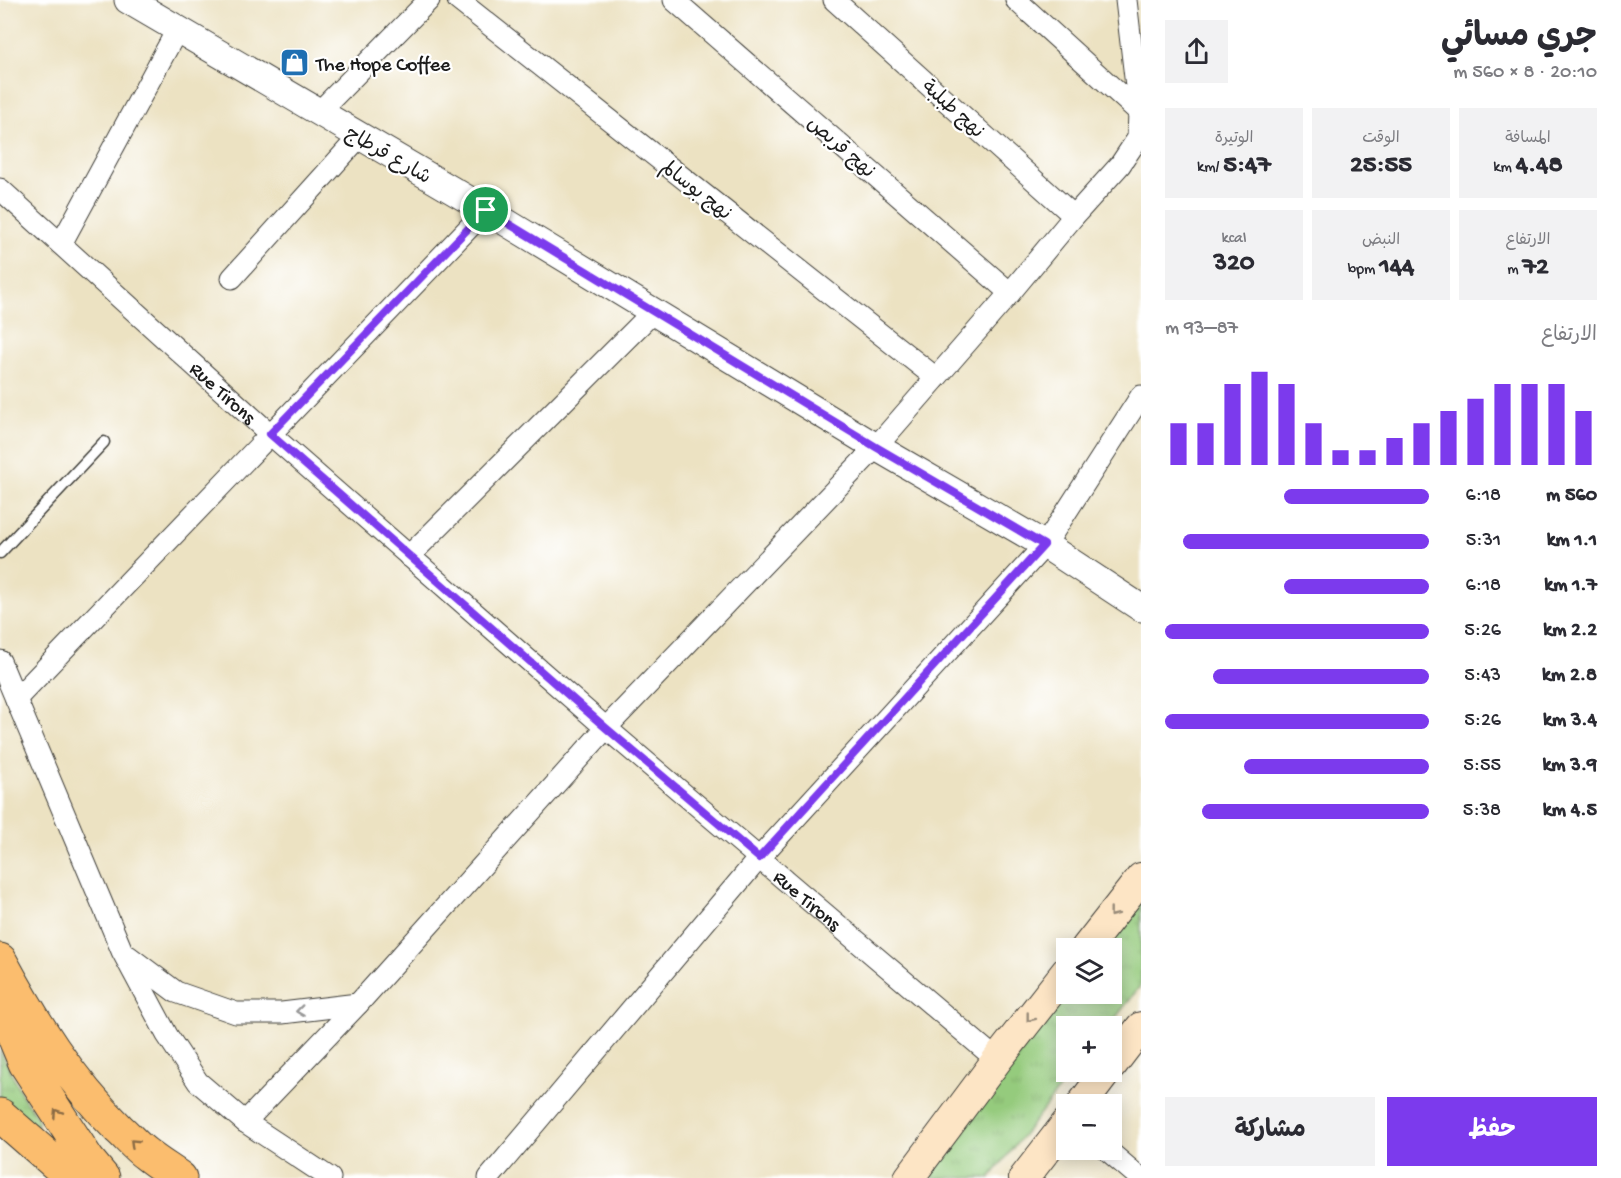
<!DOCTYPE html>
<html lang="ar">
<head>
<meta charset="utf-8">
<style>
	body { margin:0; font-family:"Gochi Hand","Playpen Sans Arabic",sans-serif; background:#f2f2f3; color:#2b2b33; direction:rtl; height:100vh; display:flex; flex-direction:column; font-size:22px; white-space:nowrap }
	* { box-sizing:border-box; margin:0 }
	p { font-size:20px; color:#7c7c81 }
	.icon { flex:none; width:33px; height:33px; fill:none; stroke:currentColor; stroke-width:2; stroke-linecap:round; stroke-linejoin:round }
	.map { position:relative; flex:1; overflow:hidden; direction:ltr }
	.panel { display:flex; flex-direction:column; background:#fff; width:480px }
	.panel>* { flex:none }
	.buttons { position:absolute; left:1056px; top:938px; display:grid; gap:12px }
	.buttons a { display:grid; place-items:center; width:66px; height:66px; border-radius:0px; background:#fff; box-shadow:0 3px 15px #0003; font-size:30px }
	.pin { position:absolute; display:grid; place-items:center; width:51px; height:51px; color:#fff; margin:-26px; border:3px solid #fff; border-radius:50%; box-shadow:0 2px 6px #0007 }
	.round { display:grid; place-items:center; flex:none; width:63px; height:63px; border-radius:0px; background:#f2f2f3 }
	.summary { display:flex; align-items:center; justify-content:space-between; height:102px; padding:0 24px }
	h1 { font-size:33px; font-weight:700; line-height:45px }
	.metrics { display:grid; grid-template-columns:repeat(3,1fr); gap:9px; height:102px; padding:6px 24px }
	.metrics div { display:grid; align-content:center; border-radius:0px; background:#f2f2f3; text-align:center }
	.metrics b { font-size:26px; font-weight:700 }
	.metrics small { font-size:16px; font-weight:400 }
	.metrics p { font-size:16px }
	.chart { height:168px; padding:12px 24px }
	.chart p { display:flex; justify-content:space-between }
	.chart svg { width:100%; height:108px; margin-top:6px; stroke:#7c3aed; stroke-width:6 }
	.action { display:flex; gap:12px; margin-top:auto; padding:12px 24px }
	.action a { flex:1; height:69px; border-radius:0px; background:#7c3aed; color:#fff; font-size:24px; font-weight:700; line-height:69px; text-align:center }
	.action a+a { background:#f2f2f3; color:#2b2b33 }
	ul { padding:0 24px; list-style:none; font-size:20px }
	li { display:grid; grid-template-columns:96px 72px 1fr; align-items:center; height:45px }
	li i { height:15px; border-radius:8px; background:#7c3aed }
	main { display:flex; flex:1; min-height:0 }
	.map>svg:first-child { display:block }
</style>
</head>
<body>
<main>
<section class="panel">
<div class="summary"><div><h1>جري مسائي</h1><p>20:10 · 8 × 560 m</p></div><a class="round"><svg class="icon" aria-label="share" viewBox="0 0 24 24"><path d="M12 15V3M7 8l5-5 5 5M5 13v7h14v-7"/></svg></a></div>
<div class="metrics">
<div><p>المسافة</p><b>4.48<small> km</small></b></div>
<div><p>الوقت</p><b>25:55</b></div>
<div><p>الوتيرة</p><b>5:47<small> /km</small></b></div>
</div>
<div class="metrics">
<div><p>الارتفاع</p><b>72<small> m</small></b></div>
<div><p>النبض</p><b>144<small> bpm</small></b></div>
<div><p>kcal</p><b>320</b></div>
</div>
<div class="chart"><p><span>الارتفاع</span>87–93 m</p>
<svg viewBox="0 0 160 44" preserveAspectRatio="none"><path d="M5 44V27M15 44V27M25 44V11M35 44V6M45 44V11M55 44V27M65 44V38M75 44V38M85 44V33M95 44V27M105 44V22M115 44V17M125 44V11M135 44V11M145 44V11M155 44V22"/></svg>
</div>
<ul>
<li><b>560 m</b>6:18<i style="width:55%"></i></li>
<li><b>1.1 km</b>5:31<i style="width:93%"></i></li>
<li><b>1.7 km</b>6:18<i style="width:55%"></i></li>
<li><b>2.2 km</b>5:26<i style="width:100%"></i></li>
<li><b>2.8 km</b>5:43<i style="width:82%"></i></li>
<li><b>3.4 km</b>5:26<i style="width:100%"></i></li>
<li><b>3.9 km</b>5:55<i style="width:70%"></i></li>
<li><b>4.5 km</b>5:38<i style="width:86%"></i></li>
</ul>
<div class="action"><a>حفظ</a><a>مشاركة</a></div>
</section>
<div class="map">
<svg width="1141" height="1178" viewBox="0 0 1141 1178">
	<defs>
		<pattern id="grass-tufts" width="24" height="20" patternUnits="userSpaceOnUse" patternTransform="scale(1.5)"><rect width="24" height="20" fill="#95cb7d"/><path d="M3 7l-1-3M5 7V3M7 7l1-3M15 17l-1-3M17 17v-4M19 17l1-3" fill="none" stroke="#80ae6b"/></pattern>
	</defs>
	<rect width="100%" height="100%" fill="#fff"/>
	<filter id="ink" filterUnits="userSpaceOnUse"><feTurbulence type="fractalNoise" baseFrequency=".0167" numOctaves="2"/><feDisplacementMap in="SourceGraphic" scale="12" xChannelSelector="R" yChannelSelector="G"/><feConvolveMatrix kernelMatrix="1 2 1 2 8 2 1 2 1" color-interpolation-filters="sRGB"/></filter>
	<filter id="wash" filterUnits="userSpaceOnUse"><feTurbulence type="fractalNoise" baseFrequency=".008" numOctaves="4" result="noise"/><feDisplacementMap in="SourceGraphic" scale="24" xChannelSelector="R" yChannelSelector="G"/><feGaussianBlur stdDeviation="1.35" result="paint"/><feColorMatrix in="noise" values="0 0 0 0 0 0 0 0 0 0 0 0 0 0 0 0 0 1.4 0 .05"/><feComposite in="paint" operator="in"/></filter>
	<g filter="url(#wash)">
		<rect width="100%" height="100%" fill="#ece2c2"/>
		<path fill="url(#grass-tufts)" stroke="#58744c" stroke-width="1.5" d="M1141,898V985L1109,1026H1066V1071H1073L990,1178H922L1067,993H1112V948H1102Z
			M0,1050L23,1097L38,1119V1125L32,1126L0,1099Z"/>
	</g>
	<g filter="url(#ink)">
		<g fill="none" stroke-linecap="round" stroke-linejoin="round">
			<defs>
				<path id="service" d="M0,553L104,442"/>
				<g id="minor">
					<path d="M458,0L936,378"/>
					<path d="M674,0L1010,293"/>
					<path d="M834,0L1074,216"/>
					<path d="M1016,0L1139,112"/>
					<path d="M318,113L429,0"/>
					<path id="s1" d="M0,189L270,434L606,728L997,1060"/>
					<path d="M61,244L177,30"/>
					<path d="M232,278L359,137"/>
					<path d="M409,556L653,312"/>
					<path d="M0,661L122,951L167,1035L198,1082L245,1122L330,1178"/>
					<path d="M16,699L486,210"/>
					<path d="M128,956L176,992L236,1013H282L358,1004"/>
					<path d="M245,1122L358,1004L606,728L876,447L1010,293L1074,216L1120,165L1138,138L1139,112L1126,0"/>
					<path d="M1106,1149L1140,1178"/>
					<path d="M489,1178L759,858L1045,545L1141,396"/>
				</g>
				<path id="tertiary" d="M128,0L486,210L876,447L1045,545L1141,608"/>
				<path id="secondary" d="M1086,948L1141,878
					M1112,1065L1141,1027
					M1082,1104L1107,1071
					M909,1178L997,1060L1066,972
					M1024,1178L1066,1124"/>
				<path id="trunk" d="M0,960C33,1021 69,1080 119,1129C128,1137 136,1147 146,1154C157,1163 169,1170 180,1178
					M0,1003L25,1063L88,1160L103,1178
					M0,1115L72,1178"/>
			</defs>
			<use href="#service" stroke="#3b3a35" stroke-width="13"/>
			<use href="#minor" stroke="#3b3a35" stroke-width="23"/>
			<use href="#tertiary" stroke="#3b3a35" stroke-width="29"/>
			<use href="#secondary" stroke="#3b3a35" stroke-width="32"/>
			<use href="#trunk" stroke="#3b3a35" stroke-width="35"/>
			<use href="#service" stroke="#fff" stroke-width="10"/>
			<use href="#minor" stroke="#fff" stroke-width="21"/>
			<use href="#tertiary" stroke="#fff" stroke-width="27"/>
			<use href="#secondary" stroke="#fde5c5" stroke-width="30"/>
			<use href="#trunk" stroke="#fbbd6e" stroke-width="33"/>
		</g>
		<defs><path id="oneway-chevron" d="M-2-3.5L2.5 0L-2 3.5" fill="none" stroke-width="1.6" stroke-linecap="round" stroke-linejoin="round" transform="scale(1.5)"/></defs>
		<g stroke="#988b79">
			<use href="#oneway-chevron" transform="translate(1113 913) rotate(128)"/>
			<use href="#oneway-chevron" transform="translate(1030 1018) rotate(128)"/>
		</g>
		<use stroke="#999" href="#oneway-chevron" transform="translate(300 1011) rotate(173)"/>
		<g stroke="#8c6c45">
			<use href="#oneway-chevron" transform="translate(57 1113) rotate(-123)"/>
			<use href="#oneway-chevron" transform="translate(134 1143) rotate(-136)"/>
		</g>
	</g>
	<g fill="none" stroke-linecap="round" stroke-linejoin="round" filter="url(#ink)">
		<defs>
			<path id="route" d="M486,210L876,447L1044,545L759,858L606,728L270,434Z"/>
		</defs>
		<use href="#route" stroke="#fff" stroke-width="12"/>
		<use href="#route" stroke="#7c3aed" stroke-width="8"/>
	</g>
	<defs>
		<symbol id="shop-square" viewBox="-11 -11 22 22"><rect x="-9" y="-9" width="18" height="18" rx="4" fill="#1f6fb2" stroke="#fff"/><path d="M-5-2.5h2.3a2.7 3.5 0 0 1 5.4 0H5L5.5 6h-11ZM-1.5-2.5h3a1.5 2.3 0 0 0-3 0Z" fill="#fff"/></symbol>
	</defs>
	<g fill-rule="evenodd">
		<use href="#shop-square" x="278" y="46" width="33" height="33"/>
	</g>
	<g text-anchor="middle" stroke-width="4.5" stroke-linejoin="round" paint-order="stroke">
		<g font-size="20" fill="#1c1c1c" stroke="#fff" text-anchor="start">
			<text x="316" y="70">The Hope Coffee</text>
		</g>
		<g font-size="20" fill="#1c1c1c" stroke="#fff">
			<text transform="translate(954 108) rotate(42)" y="7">نهج طبلبة</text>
			<text transform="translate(842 146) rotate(41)" y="7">نهج قربص</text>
			<text transform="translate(389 154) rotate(30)" y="7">شارع قرطاج</text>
			<text transform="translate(697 189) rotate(38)" y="7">نهج بوسالم</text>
			<text dy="7" stroke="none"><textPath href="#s1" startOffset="302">Rue Tirons</textPath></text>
			<text dy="7" stroke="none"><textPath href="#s1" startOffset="1076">Rue Tirons</textPath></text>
		</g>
	</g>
</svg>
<div class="buttons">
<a><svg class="icon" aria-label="layers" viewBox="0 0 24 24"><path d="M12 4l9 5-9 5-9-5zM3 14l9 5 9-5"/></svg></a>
<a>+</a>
<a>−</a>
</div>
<div class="pin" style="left:486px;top:210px;background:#1e9e55"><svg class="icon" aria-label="arrive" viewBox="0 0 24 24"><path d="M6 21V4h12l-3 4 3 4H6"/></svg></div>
</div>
</main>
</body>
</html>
